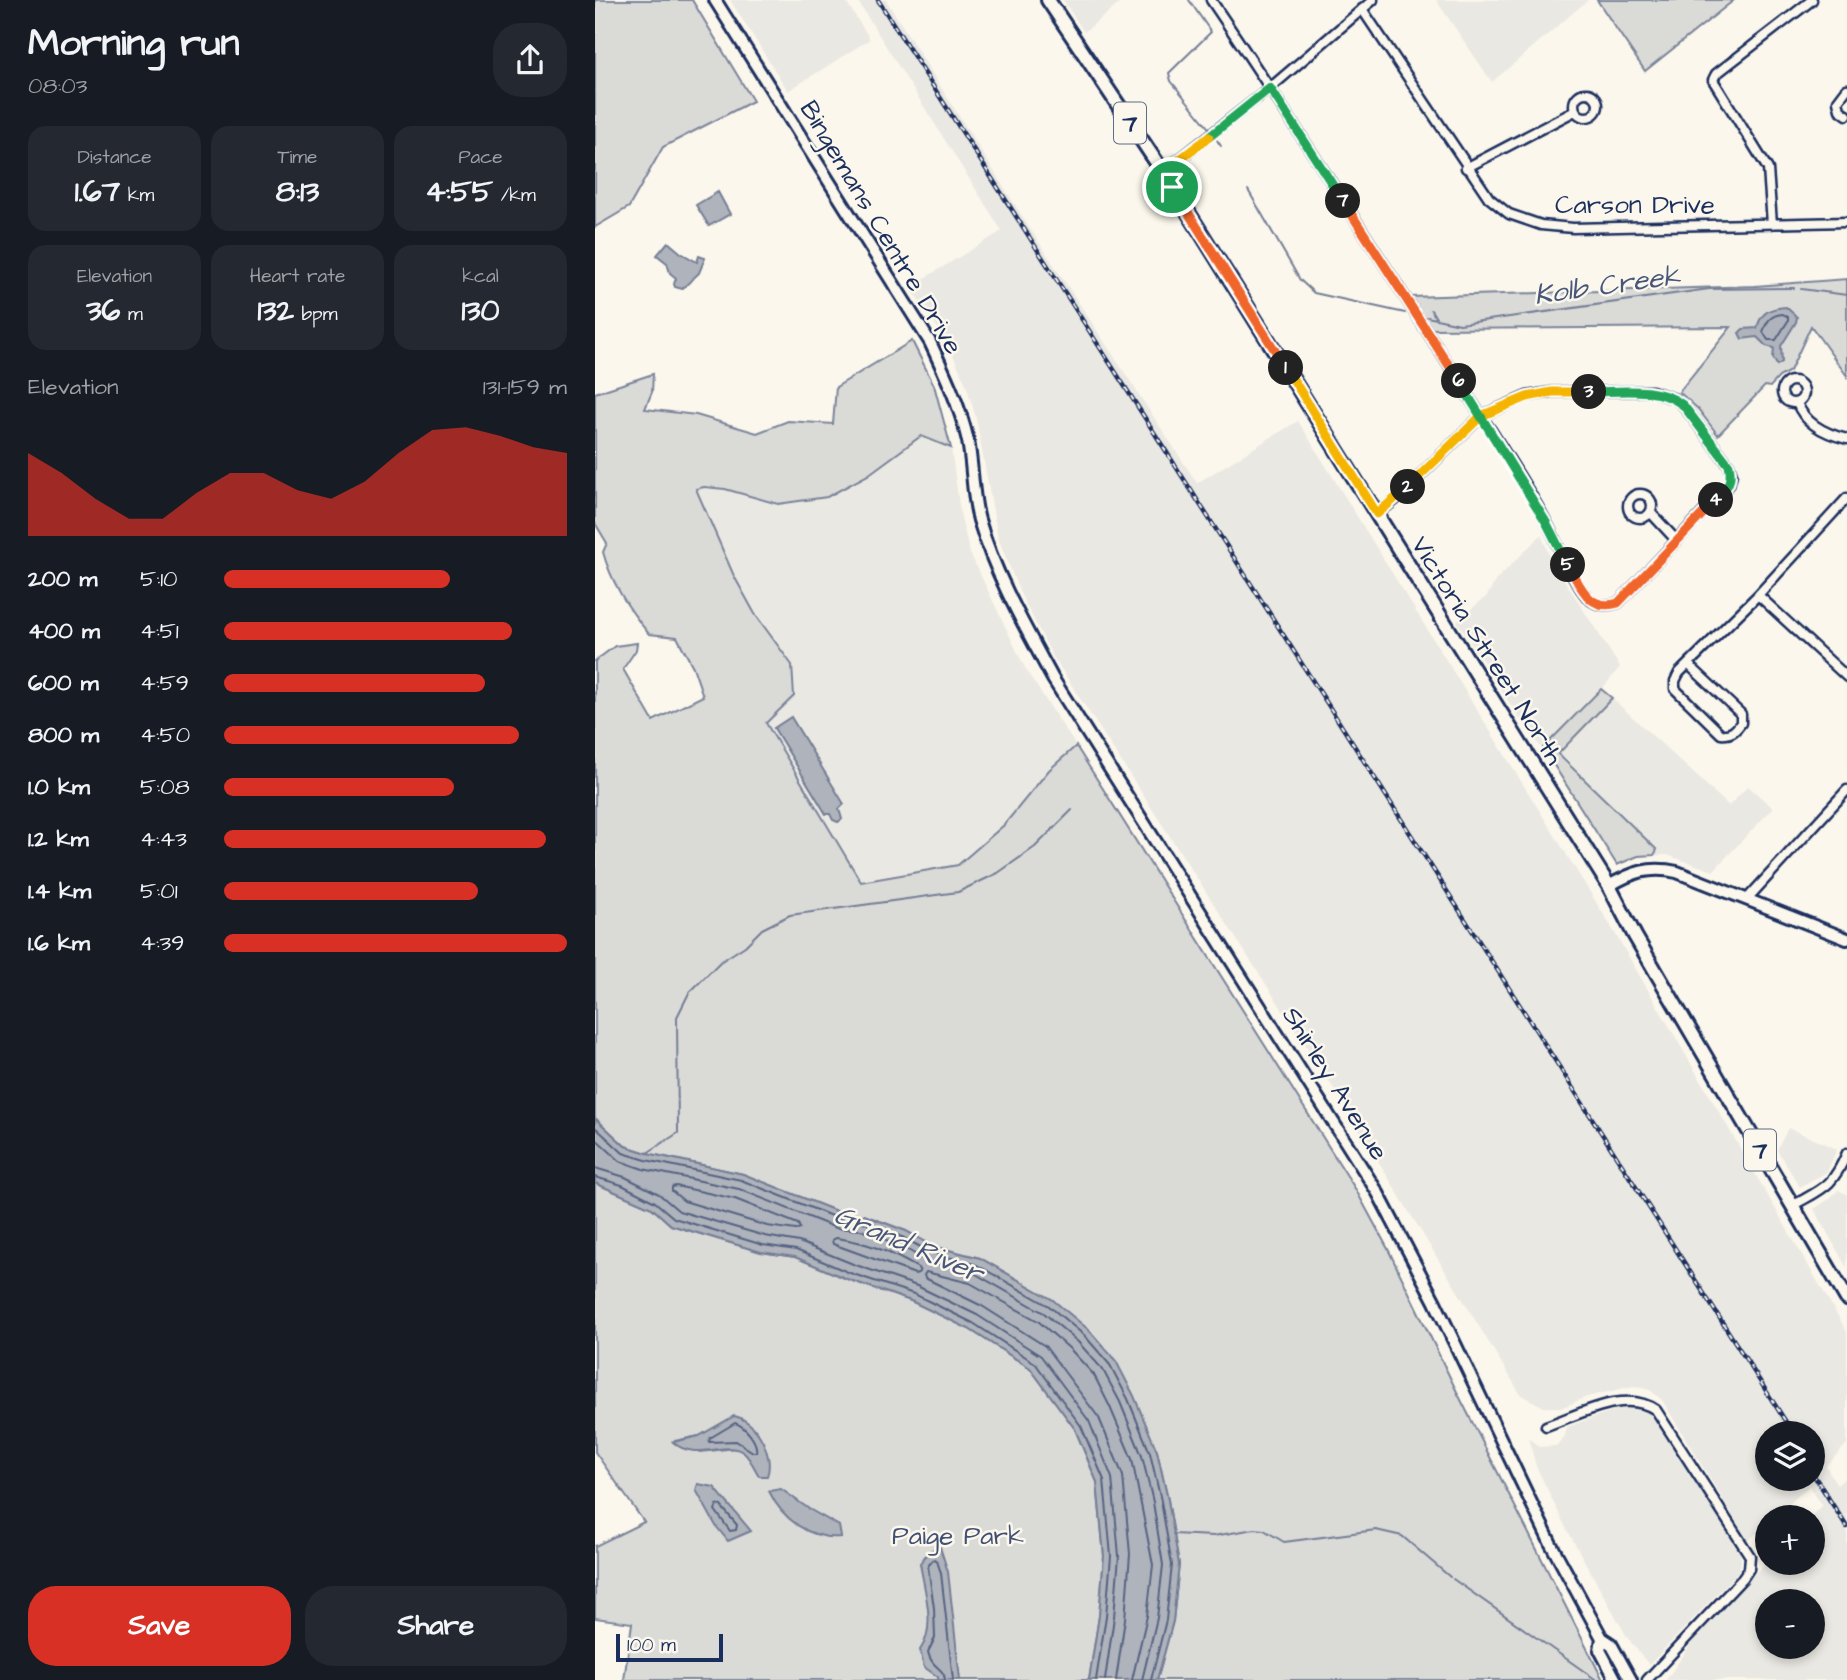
<!DOCTYPE html>
<html lang="en">
<head>
<meta charset="utf-8">
<style>
	body { margin:0; font-family:"Architects Daughter",sans-serif; background:#242831; color:#f1f3f6; height:100vh; display:flex; flex-direction:column; font-size:26px; white-space:nowrap }
	* { box-sizing:border-box; margin:0 }
	p { font-size:23px; color:#9ea1a6 }
	.icon { flex:none; width:38px; height:38px; fill:none; stroke:currentColor; stroke-width:2; stroke-linecap:round; stroke-linejoin:round }
	.map { position:relative; flex:1; overflow:hidden }
	.sheet { display:flex; flex-direction:column; background:#171b24; width:595px }
	.sheet>* { flex:none }
	.fabs { position:absolute; left:1160px; top:1421px; display:grid; gap:14px }
	.fabs a { display:grid; place-items:center; width:70px; height:70px; border-radius:50%; background:#171b24; box-shadow:0 4px 10px #0003; font-size:35px }
	.scale { position:absolute; left:21px; bottom:18px; width:107px; box-sizing:border-box; padding-left:7px; border:4px solid #1b2f5e; border-top:0; font-size:19px; line-height:24px; white-space:nowrap; color:#1b2f5e; -webkit-text-stroke:5px #fbf7ec; paint-order:stroke }
	.pin { position:absolute; display:grid; place-items:center; width:60px; height:60px; color:#fff; margin:-30px; border:4px solid #fff; border-radius:50%; box-shadow:0 2px 7px #0007 }
	.km { position:absolute; width:35px; height:35px; margin:-18px; border-radius:50%; background:#222; color:#fff; font-size:19px; line-height:35px; text-align:center }
	.round { display:grid; place-items:center; flex:none; width:74px; height:74px; border-radius:28px; background:#242831 }
	.head { display:flex; align-items:center; justify-content:space-between; height:119px; padding:0 28px }
	h1 { font-size:38px; font-weight:700; line-height:52px }
	.metrics { display:grid; grid-template-columns:repeat(3,1fr); gap:10px; height:119px; padding:7px 28px }
	.metrics div { display:grid; align-content:center; border-radius:18px; background:#242831; text-align:center }
	.metrics b { font-size:30px; font-weight:700 }
	.metrics small { font-size:19px; font-weight:400 }
	.metrics p { font-size:19px }
	.chart { height:196px; padding:14px 28px }
	.chart p { display:flex; justify-content:space-between }
	.chart svg { width:100%; height:126px; margin-top:7px; fill:#d93025; opacity:.7 }
	.cta { display:flex; gap:14px; margin-top:auto; padding:14px 28px }
	.cta a { flex:1; height:80px; border-radius:28px; background:#d93025; color:#fff; font-size:28px; font-weight:700; line-height:80px; text-align:center }
	.cta a+a { background:#242831; color:#f1f3f6 }
	ul { padding:0 28px; list-style:none; font-size:23px }
	li { display:grid; grid-template-columns:112px 84px 1fr; align-items:center; height:52px }
	li i { height:18px; border-radius:9px; background:#d93025 }
	main { display:flex; flex:1; min-height:0 }
	.map>svg:first-child { display:block }
</style>
</head>
<body>
<main>
<section class="sheet">
<div class="head"><div><h1>Morning run</h1><p>08:03</p></div><a class="round"><svg class="icon" aria-label="share" viewBox="0 0 24 24"><path d="M12 15V3M7 8l5-5 5 5M5 13v7h14v-7"/></svg></a></div>
<div class="metrics">
<div><p>Distance</p><b>1.67<small> km</small></b></div>
<div><p>Time</p><b>8:13</b></div>
<div><p>Pace</p><b>4:55<small> /km</small></b></div>
</div>
<div class="metrics">
<div><p>Elevation</p><b>36<small> m</small></b></div>
<div><p>Heart rate</p><b>132<small> bpm</small></b></div>
<div><p>kcal</p><b>130</b></div>
</div>
<div class="chart"><p><span>Elevation</span>131–159 m</p>
<svg viewBox="0 0 160 44" preserveAspectRatio="none"><path d="M0 44V15L10 22L20 31L30 38L40 38L50 29L60 22L70 22L80 28L90 31L100 25L110 15L120 7L130 6L140 9L150 13L160 15V44z"/></svg>
</div>
<ul>
<li><b>200 m</b>5:10<i style="width:66%"></i></li>
<li><b>400 m</b>4:51<i style="width:84%"></i></li>
<li><b>600 m</b>4:59<i style="width:76%"></i></li>
<li><b>800 m</b>4:50<i style="width:86%"></i></li>
<li><b>1.0 km</b>5:08<i style="width:67%"></i></li>
<li><b>1.2 km</b>4:43<i style="width:94%"></i></li>
<li><b>1.4 km</b>5:01<i style="width:74%"></i></li>
<li><b>1.6 km</b>4:39<i style="width:100%"></i></li>
</ul>
<div class="cta"><a>Save</a><a>Share</a></div>
</section>
<div class="map">
<svg width="1252" height="1680" viewBox="0 0 1252 1680">
	<rect width="100%" height="100%" fill="#fbf7ec"/>
	<filter id="ink" filterUnits="userSpaceOnUse"><feTurbulence type="fractalNoise" baseFrequency=".0143" numOctaves="2"/><feDisplacementMap in="SourceGraphic" scale="14" xChannelSelector="R" yChannelSelector="G"/><feConvolveMatrix kernelMatrix="1 2 1 2 8 2 1 2 1" color-interpolation-filters="sRGB"/></filter>
	<g filter="url(#ink)">
		<path fill="#eae8e2" fill-rule="evenodd" d="M135,0H250L275,39L193,91Z
			M262,0H291L434,227L602,483L703,421L1014,923L1252,1332V1444L1231,1466L1242,1485L1252,1476V1680H1071L1103,1634L1172,1561L1218,1563V1517H1215L1227,1505L1214,1486L1180,1517H1172V1524L1153,1541L1067,1400L1055,1390L1038,1386L992,1397L968,1407H949L926,1395L741,1092L457,655L425,593L403,538L381,418L371,384L352,342L315,287L407,231ZM1172,1433H1218V1479H1172ZM1172,1601H1218V1647H1172Z
			M468,0H529L489,32Z
			M841,0H993L897,82Z
			M326,436L356,448L366,518L375,553L431,670L481,746L454,770L409,825L363,865L266,882L171,723L199,696L139,576L100,488L130,489L183,504L232,497L273,475Z
			M946,535L957,561L1025,667L1007,689L1134,806L1153,786L1178,808L1118,871L1072,855L1043,856L1022,865L959,765L923,716L862,621L892,596L901,580Z
			M1193,1128L1242,1149L1232,1172L1205,1187L1182,1150Z
			M1243,1190L1252,1194V1268L1219,1209L1234,1199Z
			M1040,1408L1053,1412L1064,1424L1145,1552L1146,1562L1143,1572L1054,1665L1032,1637L970,1526L941,1466L933,1437L944,1447L961,1446L970,1436L972,1427L1022,1409Z"/>
		<path fill="#dadad7" stroke="#7a849a" stroke-width="2" fill-rule="evenodd" d="M0,0H97L158,101L68,147L34,207L0,227Z
			M1002,0H1139L1050,71Z
			M1252,279V376L1216,326L1195,371L1184,377L1175,387L1170,386L1123,435L1103,409L1084,392L1136,327L834,329L816,297L1160,286Z
			M317,341L339,385L356,448L326,436L273,475L232,497L183,504L130,489L109,487L101,489L139,576L160,614L197,665L199,696L171,723L266,882L363,865L409,825L454,770L481,746L761,1190L793,1249L863,1394L1008,1680H562L578,1621L584,1564L573,1500L562,1451L458,1300L385,1258L338,1246L311,1231L269,1215L246,1213L148,1174L52,1153L30,1146L0,1118V661L20,646L42,643L41,650L28,669L58,721L108,696L98,667L82,637L54,634C34,610 16,582 8,552L12,543L0,523V393L58,374L57,392L50,409L101,415L162,433L193,421L238,424L241,387Z
			M1006,689L1017,698L963,754L1062,850L1059,855L1043,856L1022,865L948,748Z
			M0,1183L57,1208L76,1225L166,1252L200,1257L252,1279L316,1301L374,1329L435,1368L480,1429L502,1482L509,1556L504,1616L494,1680H29L37,1623L0,1618V1546L49,1522L0,1452ZM104,1436L168,1441L150,1453L141,1448L105,1452L79,1441Z"/>
		<path fill="#afb3bb" stroke="#747e96" stroke-width="2" d="M123,192L135,214L114,226L101,205Z
			M73,242L86,253L102,262L104,256L110,258L104,273L87,289L80,287L79,284L81,278L75,273L72,263L62,255Z
			M1191,307L1202,317L1201,322L1186,346L1187,362L1182,365L1178,358L1179,348L1171,346L1162,337L1147,339L1144,333L1148,329L1162,328C1166,312 1175,308 1191,307Z
			M196,717L249,804L244,809L247,819L243,822L238,820L235,814H231L179,728Z
			M0,1118L30,1146L52,1153L148,1174L246,1213L269,1215L311,1231L338,1246L385,1258L458,1300L494,1330L521,1361L539,1396L562,1451L573,1500L584,1564L578,1621L562,1680H494L504,1616L509,1556L502,1482L480,1429L435,1368L374,1329L316,1301L252,1279L200,1257L166,1252L76,1225L57,1208L0,1183Z
			M139,1416C161,1420 180,1455 172,1476H164C160,1469 155,1458 149,1453C132,1439 100,1463 78,1442L104,1436Z
			M103,1484L119,1487L156,1531L133,1541L121,1526L101,1490Z
			M186,1489L214,1509L244,1526L246,1537C215,1540 187,1519 174,1491Z
			M345,1547L353,1572L365,1680H343V1677L329,1667L325,1650C342,1627 329,1590 325,1563L334,1551Z"/>
		<g fill="none" stroke-linecap="round" stroke-linejoin="round">
			<path stroke="#566483" stroke-width="2" d="M1188,314L1193,317V321L1181,340H1173L1168,332C1172,321 1175,315 1188,314Z
				M0,1127L28,1153L51,1160L146,1180L244,1219L268,1222L307,1237L335,1252L382,1265L454,1306L489,1335L515,1365L533,1399L555,1453L566,1501L577,1565L571,1620L556,1680
				M0,1138L25,1161L48,1169L144,1189L241,1228L266,1230L304,1245L332,1261L379,1273L449,1313L483,1342L508,1370L525,1402L547,1456L558,1502L568,1565L562,1618L547,1680
				M0,1168L30,1177L64,1194L84,1211L170,1236L204,1242L258,1264L322,1286L382,1315L446,1356L494,1421L517,1478L524,1556L519,1617L510,1680
				M0,1177L27,1185L60,1202L79,1218L168,1245L201,1250L255,1273L319,1294L378,1323L440,1363L486,1426L509,1480L516,1556L511,1616L501,1680
				M81,1186L140,1199L203,1224L205,1228L201,1230L172,1226L89,1201L77,1191V1187Z
				M241,1238C273,1242 295,1252 323,1268L325,1272L320,1274L238,1244L237,1240Z
				M140,1423C150,1426 163,1442 161,1452H158L141,1441L114,1442L115,1438Z
				M122,1505L126,1506L142,1525L141,1530L135,1531L120,1510Z
				M350,1680C349,1667 337,1669 333,1652L340,1638L339,1608L333,1566L339,1559L342,1561L346,1573L358,1680
				M521,1680L530,1619L535,1554L528,1476L504,1418L450,1346L387,1306L330,1278L329,1275L331,1272L375,1283L443,1321L475,1349L499,1375L515,1407L537,1459L558,1565L552,1616L537,1680"/>
			<path stroke="#747e96" stroke-width="2" d="M594,0L616,32L574,73L576,81L616,131
				M619,136L626,146
				M653,190L705,280L719,293L810,313
				M1206,289L1252,295
				M836,310L841,318
				M832,317L865,324L1114,289L1199,288
				M52,1153L83,1133L82,1017L94,993L125,962L150,946L167,929L195,915L363,892L403,873L440,847L477,810
				M578,1534L618,1536L660,1529L669,1530L689,1542L781,1530L807,1536L855,1577
				M858,1579L1000,1679"/>
			<defs>
				<path id="street" d="M616,0C709,137 797,277 886,416L896,430C915,461 935,491 952,523C963,544 978,582 993,598C1002,607 1013,606 1023,603L1134,485L1137,474L1134,465L1088,405L1080,399L1057,391L957,392L932,396L886,416L800,500L782,514
					M767,9L894,198L914,214L946,225L978,228L1252,222
					M1252,89L1243,101L1245,110L1252,115
					M979 105a12 12 0 1 1 24 0a12 12 0 1 1-24 0Z
					M871,168L980,111
					M568,172L675,88L778,0
					M1177,224L1173,169L1118,80L1121,74L1217,0
					M1187 392a11 11 0 1 1 22 0a11 11 0 1 1-22 0Z
					M1202,403C1210,424 1231,434 1252,439
					M1033 506a12 12 0 1 1 24 0a12 12 0 1 1-24 0Z
					M1056,513L1082,541
					M1163,595L1252,677
					M1094,665L1146,714V723C1140,731 1136,735 1126,734L1080,689V681L1084,673L1163,595L1252,498
					M1152,899L1252,790
					M1197,1206C1228,1188 1237,1188 1252,1153
					M951,1426C984,1415 1031,1388 1061,1410L1155,1556L1154,1569L1148,1578L1052,1680"/>
				<path id="secondary" d="M120,0L335,342C350,374 365,406 373,441C378,467 377,495 384,520C401,577 430,627 458,679L783,1193L840,1302L956,1544L1007,1638L1016,1644L1036,1680
					M1014,886C1037,872 1055,866 1082,872L1252,939
					M1007,1638L1005,1650L1021,1680"/>
				<path id="primary" d="M453,0L568,172L1014,886L1040,936L1252,1299"/>
			</defs>
			<use href="#street" stroke="#1b2f5e" stroke-width="13"/>
			<use href="#secondary" stroke="#1b2f5e" stroke-width="16"/>
			<use href="#primary" stroke="#1b2f5e" stroke-width="18"/>
			<use href="#street" stroke="#fbf7ec" stroke-width="8"/>
			<use href="#secondary" stroke="#fbf7ec" stroke-width="10"/>
			<use href="#primary" stroke="#fbf7ec" stroke-width="12"/>
			<defs>
				<path id="rail" d="M283,0L1198,1433
					M1218,1474L1252,1527"/>
			</defs>
			<use href="#rail" stroke="#1b2f5e" stroke-width="4.5"/>
			<use href="#rail" stroke="#fbf7ec" stroke-width="2" stroke-dasharray="5" stroke-linecap="butt"/>
		</g>
	</g>
	<g fill="none" stroke-linecap="round" stroke-linejoin="round" filter="url(#ink)">
		<defs>
			<path id="split-1" d="M577,187L691,368"/>
			<path id="split-2" d="M691,368L782,514L813,487"/>
			<path id="split-3" d="M813,487L886,416L932,397L957,392H994"/>
			<path id="split-4" d="M994,392C1024,392 1062,385 1088,405L1134,465C1138,481 1132,488 1121,500"/>
			<path id="split-5" d="M973,565C986,586 993,612 1023,603L1121,500"/>
			<path id="split-6" d="M864,381L951,522L973,565"/>
			<path id="split-7" d="M748,201L864,381"/>
			<path id="split-8" d="M614,137L675,88L748,201"/>
			<path id="split-9" d="M577,187L568,172L614,137"/>
		</defs>
		<use href="#split-1" stroke="#fff" stroke-width="14"/>
		<use href="#split-2" stroke="#fff" stroke-width="14"/>
		<use href="#split-3" stroke="#fff" stroke-width="14"/>
		<use href="#split-4" stroke="#fff" stroke-width="14"/>
		<use href="#split-5" stroke="#fff" stroke-width="14"/>
		<use href="#split-6" stroke="#fff" stroke-width="14"/>
		<use href="#split-7" stroke="#fff" stroke-width="14"/>
		<use href="#split-8" stroke="#fff" stroke-width="14"/>
		<use href="#split-9" stroke="#fff" stroke-width="14"/>
		<use href="#split-1" stroke="#f0652b" stroke-width="9"/>
		<use href="#split-2" stroke="#f5b400" stroke-width="9"/>
		<use href="#split-3" stroke="#f5b400" stroke-width="9"/>
		<use href="#split-4" stroke="#22a559" stroke-width="9"/>
		<use href="#split-5" stroke="#f0652b" stroke-width="9"/>
		<use href="#split-6" stroke="#22a559" stroke-width="9"/>
		<use href="#split-7" stroke="#f0652b" stroke-width="9"/>
		<use href="#split-8" stroke="#22a559" stroke-width="9"/>
		<use href="#split-9" stroke="#f5b400" stroke-width="9"/>
	</g>
	<g text-anchor="middle" stroke-width="5" stroke-linejoin="round" paint-order="stroke">
		<g fill="#fbf7ec" stroke="#5e6b89" stroke-width="2">
			<rect x="519" y="102.5" width="32" height="41" rx="5"/>
			<rect x="1149" y="1129.5" width="32" height="41" rx="5"/>
		</g>
		<g font-size="24" font-weight="bold" fill="#1b2f5e">
			<text x="535" y="131">7</text>
			<text x="1165" y="1158">7</text>
		</g>
		<g font-size="26" fill="#1b2f5e" stroke="#fbf7ec">
			<text x="1040" y="213">Carson Drive</text>
			<text transform="translate(287 227) rotate(59)" y="9">Bingemans Centre Drive</text>
			<text transform="translate(893 650) rotate(58)" y="9">Victoria Street North</text>
			<text transform="translate(741 1083) rotate(58)" y="9">Shirley Avenue</text>
		</g>
		<g font-size="26" fill="#415176" stroke="#fbf7ec">
			<text x="363" y="1544">Paige Park</text>
		</g>
		<g font-size="28" font-style="italic" fill="#47577a" stroke="#fbf7ec">
			<text transform="translate(1012 284) rotate(-8)" y="10">Kolb Creek</text>
			<text transform="translate(314 1243) rotate(23)" y="10">Grand River</text>
		</g>
	</g>
</svg>
<div class="fabs">
<a><svg class="icon" aria-label="layers" viewBox="0 0 24 24"><path d="M12 4l9 5-9 5-9-5zM3 14l9 5 9-5"/></svg></a>
<a>+</a>
<a>−</a>
</div>
<div class="scale">100 m</div>
<div class="pin" style="left:577px;top:187px;background:#1e9e55"><svg class="icon" aria-label="arrive" viewBox="0 0 24 24"><path d="M6 21V4h12l-3 4 3 4H6"/></svg></div>
<b class="km" style="left:691px;top:368px">1</b>
<b class="km" style="left:813px;top:487px">2</b>
<b class="km" style="left:994px;top:392px">3</b>
<b class="km" style="left:1121px;top:500px">4</b>
<b class="km" style="left:973px;top:565px">5</b>
<b class="km" style="left:864px;top:381px">6</b>
<b class="km" style="left:748px;top:201px">7</b>
</div>
</main>
</body>
</html>
